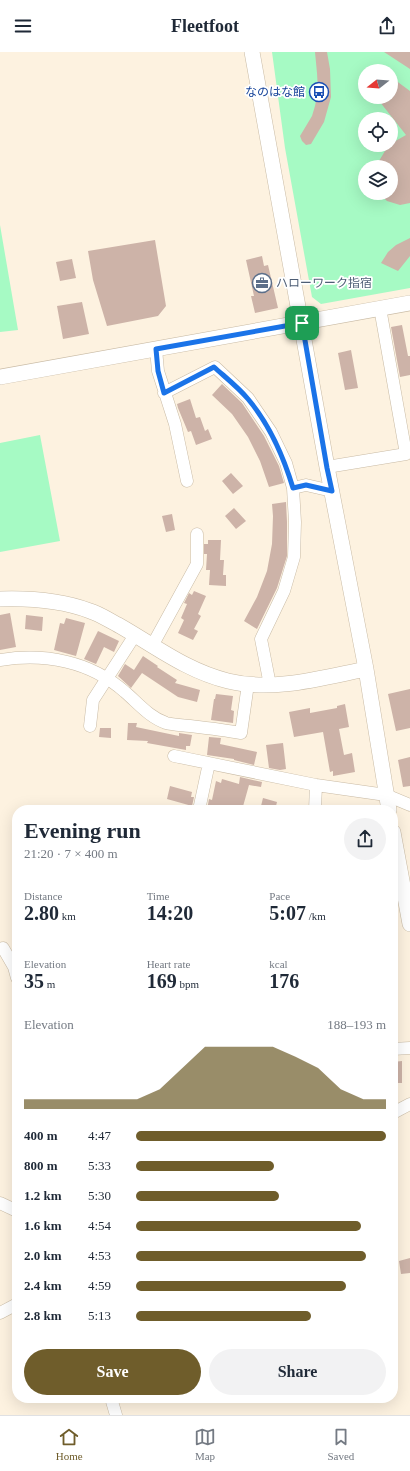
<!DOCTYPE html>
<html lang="en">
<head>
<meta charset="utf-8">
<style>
	body { margin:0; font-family:"Times New Roman","Noto Sans JP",serif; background:#f2f2f3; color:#1f2937; height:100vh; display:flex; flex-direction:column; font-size:15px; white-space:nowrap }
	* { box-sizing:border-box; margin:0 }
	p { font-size:13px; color:#747a83 }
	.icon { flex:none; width:22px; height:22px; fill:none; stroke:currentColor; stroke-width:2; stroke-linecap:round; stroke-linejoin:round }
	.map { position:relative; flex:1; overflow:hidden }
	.details { position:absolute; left:12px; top:753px; width:386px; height:598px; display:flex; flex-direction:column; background:#fff; border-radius:16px; box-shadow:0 4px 16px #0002 }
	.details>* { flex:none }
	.needle { width:26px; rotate:253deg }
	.fabs { position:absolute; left:358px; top:12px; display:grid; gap:8px }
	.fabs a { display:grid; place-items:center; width:40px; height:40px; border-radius:50%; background:#fff; box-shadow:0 4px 16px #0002; font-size:20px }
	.pin { position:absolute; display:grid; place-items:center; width:34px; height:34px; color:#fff; margin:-17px; border-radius:8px; box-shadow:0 2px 6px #0006 }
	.round { display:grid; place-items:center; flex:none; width:42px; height:42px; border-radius:21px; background:#f2f2f3 }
	.head { display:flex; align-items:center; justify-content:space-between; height:68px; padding:0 12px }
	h1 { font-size:22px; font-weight:700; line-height:30px }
	.metrics { display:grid; grid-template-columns:repeat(3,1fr); gap:6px; height:68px; padding:4px 12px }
	.metrics div { display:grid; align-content:center }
	.metrics b { font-size:20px; font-weight:700 }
	.metrics small { font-size:11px; font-weight:400 }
	.metrics p { font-size:11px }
	.chart { height:112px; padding:8px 12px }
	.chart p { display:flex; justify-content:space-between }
	.chart svg { width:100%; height:72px; margin-top:4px; fill:#6f5d2b; opacity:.7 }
	.primary-button { display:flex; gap:8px; margin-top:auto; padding:8px 12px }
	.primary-button a { flex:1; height:46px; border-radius:24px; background:#6f5d2b; color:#fff; font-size:16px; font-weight:700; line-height:46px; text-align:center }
	.primary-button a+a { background:#f2f2f3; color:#1f2937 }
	ul { padding:0 12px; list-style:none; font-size:13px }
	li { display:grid; grid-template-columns:64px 48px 1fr; align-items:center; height:30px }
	li i { height:10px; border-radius:5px; background:#6f5d2b }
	header { display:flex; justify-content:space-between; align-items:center; height:52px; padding:0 12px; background:#fff; font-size:18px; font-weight:700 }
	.tab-bar { display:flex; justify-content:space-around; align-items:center; height:56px; border-top:1px solid #e0e1e3; background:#fff; font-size:11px; color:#747a83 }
	.tab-bar a { display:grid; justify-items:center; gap:2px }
	.tab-bar .active { color:#6f5d2b }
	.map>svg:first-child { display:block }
</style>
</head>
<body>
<header><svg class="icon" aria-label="menu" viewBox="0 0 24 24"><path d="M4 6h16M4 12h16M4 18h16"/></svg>Fleetfoot<svg class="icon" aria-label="share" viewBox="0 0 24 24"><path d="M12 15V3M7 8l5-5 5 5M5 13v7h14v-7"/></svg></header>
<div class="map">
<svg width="410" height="1363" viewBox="0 0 410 1363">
	<rect width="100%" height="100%" fill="#fdf2e0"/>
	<path fill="#a6fac4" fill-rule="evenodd" d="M272,0H410V236L321,252L312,245L285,96ZM365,19H391V45H365ZM365,67H391V93H365ZM365,115H391V141H365Z
		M0,173L18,278L0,280Z
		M40,383L60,489L0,500V391Z"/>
	<path fill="#cdb3a8" d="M315,0H327L330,17L331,45L324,70L311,92L306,93L302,89L300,84L312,64L315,54L318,39L317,21Z
		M384,0H410V17Z
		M391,25L410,39V151L400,153L387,149L378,141H391V115H377L379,109L385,99L392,91L406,83L376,45H391Z
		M410,186V204L398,219L381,211L388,200L396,193Z
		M155,188L166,254L158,264L107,274L93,228L88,199Z
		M262,204L264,214L268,213L278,256L255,261L251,244H254L246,208Z
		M72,207L76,226L60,229L56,210Z
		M82,250L89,282L63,287L57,254Z
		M402,273L408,304H410V323L400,325L391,275Z
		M351,298L358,336L345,338L338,301Z
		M222,332L242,351L264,384L279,414L284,431L269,435L260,409L248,385L232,362L212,343Z
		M190,347L196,366L200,365L205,379L208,377L212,387L196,393L191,379L188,380L178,356L177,352Z
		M231,421L243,434L233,442L222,429Z
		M286,450L287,470V504L277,536L257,577L244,569L257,545L267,519L272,492L273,464L272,452Z
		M234,456L246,469L236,477L225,464Z
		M172,462L175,478L166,480L162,464Z
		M208,488H221L220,508H224L223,523H226V534L209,533L210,518H206L207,502H204V492H208Z
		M194,539L206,544L198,562L201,564L194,577L198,579L193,588L178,581L184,568L181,566L187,552L184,551L189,541L192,543Z
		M10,561L16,595L0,598V563Z
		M26,563L43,565L42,579L25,577Z
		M66,566L85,571L76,604L54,598L60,571L64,572Z
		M98,579L119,589L114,600L104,595L96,612L84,607Z
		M143,604L158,614L157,615L177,628L175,631L200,638L197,650L178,645L142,621L131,636L118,624L125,612L134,618Z
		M410,637V676L396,679L388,642Z
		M216,642L233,644L231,658L234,659L233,671L211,668L214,647H215Z
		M345,652L349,675L339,677L344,703L352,701L355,720L333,724V719L330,720L323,680L294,685L289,660L310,656V661L337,656V654Z
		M128,671H137L136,675L179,684V681L192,683L190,694H186V698L147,691L148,689L127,688Z
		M100,676H111V686L99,685Z
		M209,685L221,686L220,692L257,700L254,713L234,708V707L207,703Z
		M283,691L286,717L280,718L269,716L266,693Z
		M410,705V734L403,735L398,708Z
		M240,725L262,730L261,735L249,733L242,758H207L209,747L212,748L216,729L221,731L222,727L239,732Z
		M170,734L192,740L191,745H194L192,754L167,747Z
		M263,746L277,750L275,758L261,754Z
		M402,1009V1031H393V1010Z
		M410,1206V1221L401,1222L399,1209Z"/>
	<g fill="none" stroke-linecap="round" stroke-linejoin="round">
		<defs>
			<path id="minor" d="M156,297L158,319L175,372L187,429
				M164,341L215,315L248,346L271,380L286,411L293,436L295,470L294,505L284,539L261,587L270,633
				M327,415L406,402L380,256
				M293,436L306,433L332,439
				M152,594L197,512V482
				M0,608C45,601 90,609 125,640C138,651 149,665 166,671C173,673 182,673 190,674C207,676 224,678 241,681L248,632
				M90,674L93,648L135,583
				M174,704L316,733L386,743L410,753
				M199,758L209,711
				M315,758L316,733
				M0,897L3,896L14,915L17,926
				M393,997L410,996
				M393,1061L410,1052
				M0,1151L17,1159
				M0,1261L17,1252
				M111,1346L116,1363"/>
			<path id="tertiary" d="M252,0L327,415L366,617L389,758
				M0,325L410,251
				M0,547C31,546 61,548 90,559C100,562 110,569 120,574C155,594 187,619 228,629C273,640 321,626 366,617
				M393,780L410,872"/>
		</defs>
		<use href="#minor" stroke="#c9bba5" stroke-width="13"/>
		<use href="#tertiary" stroke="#c9bba5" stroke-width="16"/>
		<use href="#minor" stroke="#fff" stroke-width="12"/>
		<use href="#tertiary" stroke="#fff" stroke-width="15"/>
	</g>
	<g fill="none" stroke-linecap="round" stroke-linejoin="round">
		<defs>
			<path id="route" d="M302,271L327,416L332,439L306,433L293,436C283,403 270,373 248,347C238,335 225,325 214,315L164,341L158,319L156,297Z"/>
		</defs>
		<use href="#route" stroke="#fff" stroke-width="8"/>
		<use href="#route" stroke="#1a73e8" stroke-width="5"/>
	</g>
	<defs>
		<symbol id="bus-ring" viewBox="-11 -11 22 22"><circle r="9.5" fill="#fff" stroke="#1a4fb4" stroke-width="1.5"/><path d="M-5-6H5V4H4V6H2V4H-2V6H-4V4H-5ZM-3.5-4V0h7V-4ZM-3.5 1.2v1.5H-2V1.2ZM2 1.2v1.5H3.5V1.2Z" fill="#1a4fb4"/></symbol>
		<symbol id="office-ring" viewBox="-11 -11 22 22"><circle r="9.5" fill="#fff" stroke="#5c6f8a" stroke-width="1.5"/><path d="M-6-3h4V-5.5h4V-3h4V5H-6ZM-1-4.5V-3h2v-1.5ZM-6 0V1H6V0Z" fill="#5c6f8a"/></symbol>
	</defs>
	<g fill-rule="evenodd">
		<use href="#bus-ring" x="308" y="29" width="22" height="22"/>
		<use href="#office-ring" x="251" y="220" width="22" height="22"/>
	</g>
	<g text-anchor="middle" stroke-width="3.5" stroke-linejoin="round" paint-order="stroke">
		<g font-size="12" fill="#164399" stroke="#fff" text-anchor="end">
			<text x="305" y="44">なのはな館</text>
		</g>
		<g font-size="12" fill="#4e5e75" stroke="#fff" text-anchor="start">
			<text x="276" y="235">ハローワーク指宿</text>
		</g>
	</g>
</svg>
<div class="fabs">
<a><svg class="needle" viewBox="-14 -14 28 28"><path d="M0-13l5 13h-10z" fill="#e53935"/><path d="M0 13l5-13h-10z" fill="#747a83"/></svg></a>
<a><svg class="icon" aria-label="locate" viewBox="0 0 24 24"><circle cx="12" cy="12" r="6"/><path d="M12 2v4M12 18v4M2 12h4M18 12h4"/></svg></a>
<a><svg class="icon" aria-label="layers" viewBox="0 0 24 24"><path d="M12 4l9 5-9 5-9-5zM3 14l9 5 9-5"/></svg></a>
</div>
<div class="pin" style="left:302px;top:271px;background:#1e9e55"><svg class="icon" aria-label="arrive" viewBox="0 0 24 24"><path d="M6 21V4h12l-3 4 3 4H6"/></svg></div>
<section class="details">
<div class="head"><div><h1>Evening run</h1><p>21:20 · 7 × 400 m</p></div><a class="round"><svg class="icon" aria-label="share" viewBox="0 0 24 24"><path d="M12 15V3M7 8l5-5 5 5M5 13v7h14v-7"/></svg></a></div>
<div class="metrics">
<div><p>Distance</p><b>2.80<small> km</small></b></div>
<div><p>Time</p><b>14:20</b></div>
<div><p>Pace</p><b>5:07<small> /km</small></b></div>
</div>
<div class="metrics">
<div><p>Elevation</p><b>35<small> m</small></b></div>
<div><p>Heart rate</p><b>169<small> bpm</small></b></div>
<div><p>kcal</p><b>176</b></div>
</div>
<div class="chart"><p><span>Elevation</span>188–193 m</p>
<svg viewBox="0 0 160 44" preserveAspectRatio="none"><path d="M0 44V38L10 38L20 38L30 38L40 38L50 38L60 32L70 19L80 6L90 6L100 6L110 6L120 12L130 19L140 32L150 38L160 38V44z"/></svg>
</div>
<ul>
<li><b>400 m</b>4:47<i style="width:100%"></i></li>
<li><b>800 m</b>5:33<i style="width:55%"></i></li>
<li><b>1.2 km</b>5:30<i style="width:57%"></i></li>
<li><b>1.6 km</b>4:54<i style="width:90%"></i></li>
<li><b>2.0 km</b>4:53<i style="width:92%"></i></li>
<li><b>2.4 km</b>4:59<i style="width:84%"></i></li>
<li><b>2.8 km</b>5:13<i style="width:70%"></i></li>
</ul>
<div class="primary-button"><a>Save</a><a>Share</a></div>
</section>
</div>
<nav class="tab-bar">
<a class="active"><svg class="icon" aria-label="home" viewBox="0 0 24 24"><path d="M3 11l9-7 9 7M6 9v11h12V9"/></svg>Home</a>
<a><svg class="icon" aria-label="map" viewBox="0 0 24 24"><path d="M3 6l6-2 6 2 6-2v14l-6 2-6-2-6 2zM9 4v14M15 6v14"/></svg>Map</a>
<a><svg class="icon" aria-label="saved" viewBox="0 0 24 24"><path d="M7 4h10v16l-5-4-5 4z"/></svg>Saved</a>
</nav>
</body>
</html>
